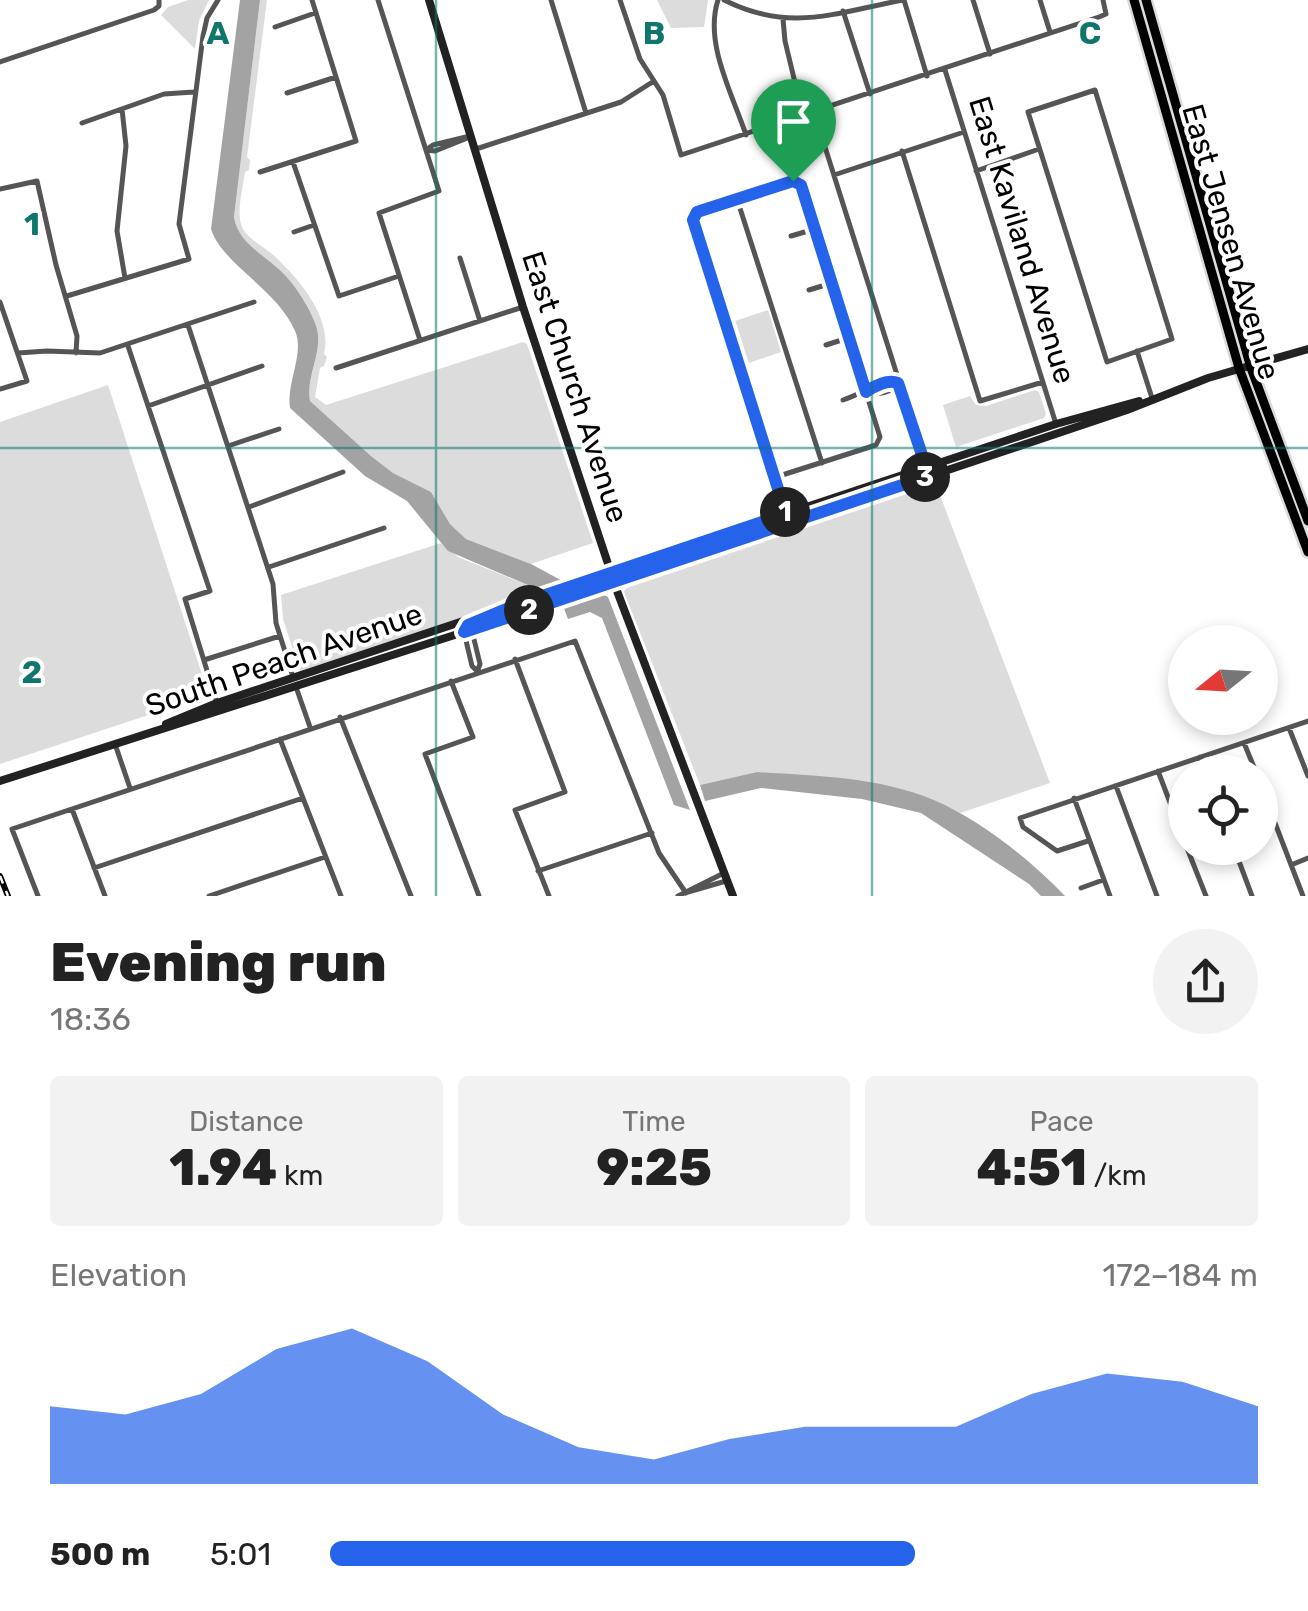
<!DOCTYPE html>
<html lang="en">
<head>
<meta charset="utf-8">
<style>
	body { margin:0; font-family:Rubik,sans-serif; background:#f2f2f2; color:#222; height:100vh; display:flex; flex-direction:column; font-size:38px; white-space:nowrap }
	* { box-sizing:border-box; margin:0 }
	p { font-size:32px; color:#767676 }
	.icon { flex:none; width:55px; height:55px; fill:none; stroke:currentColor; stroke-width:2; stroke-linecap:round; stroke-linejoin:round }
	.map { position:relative; height:896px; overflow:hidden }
	.sheet { display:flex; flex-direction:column; background:#fff; flex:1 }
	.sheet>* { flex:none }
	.needle { width:65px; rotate:252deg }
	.controls { position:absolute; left:1168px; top:625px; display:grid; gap:20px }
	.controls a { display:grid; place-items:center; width:110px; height:110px; border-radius:50%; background:#fff; box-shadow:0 5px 15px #0003; font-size:50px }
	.pin { position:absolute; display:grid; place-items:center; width:85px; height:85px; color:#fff; margin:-102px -42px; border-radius:50% 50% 50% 0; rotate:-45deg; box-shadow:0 0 10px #0007 }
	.pin .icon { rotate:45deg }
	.km { position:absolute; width:50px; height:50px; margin:-25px; border-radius:50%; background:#222; color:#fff; font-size:28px; line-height:50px; text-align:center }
	.round { display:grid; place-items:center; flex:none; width:105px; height:105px; border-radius:52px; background:#f2f2f2 }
	.headline { display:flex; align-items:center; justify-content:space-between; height:170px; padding:0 50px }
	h1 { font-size:55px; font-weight:800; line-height:75px }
	.figures { display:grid; grid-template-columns:repeat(3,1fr); gap:15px; height:170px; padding:10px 50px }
	.figures div { display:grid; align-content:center; border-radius:10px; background:#f2f2f2; text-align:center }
	.figures b { font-size:50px; font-weight:800 }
	.figures small { font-size:28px; font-weight:400 }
	.figures p { font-size:28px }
	.chart { height:280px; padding:20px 50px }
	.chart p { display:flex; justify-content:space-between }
	.chart svg { width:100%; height:180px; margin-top:10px; fill:#2563eb; opacity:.7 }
	ul { padding:0 50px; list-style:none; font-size:32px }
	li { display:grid; grid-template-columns:160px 120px 1fr; align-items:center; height:75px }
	li i { height:25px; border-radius:12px; background:#2563eb }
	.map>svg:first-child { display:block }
</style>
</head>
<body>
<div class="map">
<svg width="1308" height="896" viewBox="0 0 1308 896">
	<rect width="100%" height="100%" fill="#fff"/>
	<path fill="#dcdcdc" d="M188,0H209L199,21L195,49L161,15L168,7Z
		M260,0H267L247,157L250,160L249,170L245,172C243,187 236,212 242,227C247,238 262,246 271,253C297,276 333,317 324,354L327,357L324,366L320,368L315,397L326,405L523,342L527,344L593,543L531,564L466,539L450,524L431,492L393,473L371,456L310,401C305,375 326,349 315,323C309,307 297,288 285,275C267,256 238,244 234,217Z
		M657,0H708L704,27L671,28Z
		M768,310L781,352L746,364L732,322Z
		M108,385L210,699L205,701L203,697L0,764V422Z
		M1035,390L1039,392L1046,414L1044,418L956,447L943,405L970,396L976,405L986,406Z
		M933,477L1050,783L960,813L932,799L869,782L757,772L700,785L624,592L630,579Z
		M441,543L458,557L537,589L539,593L300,671L283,619L281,595Z"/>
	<path fill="#a3a3a3" d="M240,0H260L234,217C238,244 267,256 285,275C297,288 309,307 315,323C326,349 305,375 310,401L371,456L393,473L431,492L450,524L466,539L531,564L568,584L539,593L537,589L448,551L407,501L365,476L290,408C286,383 305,353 295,331C278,290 222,264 211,229Z
		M602,594L608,597L690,810L674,805L602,618L590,612L568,619L563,606Z
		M757,772C815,776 879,777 934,800C982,821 1029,859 1065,896H1041L1029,884L921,813L862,799L761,788L705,801L700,785Z"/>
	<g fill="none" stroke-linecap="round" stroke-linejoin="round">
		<defs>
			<path id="primary" d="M1134,0L1239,368L1308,552
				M1146,0L1251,368L1308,521"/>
		</defs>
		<use href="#primary" stroke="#dbdbdb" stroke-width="14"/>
		<path stroke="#555" stroke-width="5" d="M378,0L439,191L379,213L420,340
			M551,0L586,113
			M620,0L640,59L663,95L681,155L1099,17L1106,14L1103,0
			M718,0C704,43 732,93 746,135
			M724,0C790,33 834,13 903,0
			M904,0L927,76
			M973,0L990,54
			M1040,0L1050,32
			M843,11L870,94
			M783,19L785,41L798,95L825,147L929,476
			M275,27L315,13
			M0,62L154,10L159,6V0
			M945,70L1056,424
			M1095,90L1172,339L1107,362L1028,112Z
			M287,93L336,77
			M122,109L126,146L117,231L125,278
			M82,123L164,94L194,92
			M476,149L621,102L654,81
			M426,150L433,145L470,136
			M426,150L435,151L470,137
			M902,151L980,401L1043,382
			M293,162L339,296L399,276
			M976,171L1039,149
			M260,172L356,141L312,0
			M834,175L964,132
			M0,189L37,181L56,265L77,336L76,353
			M737,199L822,463
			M294,232L314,225
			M791,236L815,229
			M460,258L480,321
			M809,290L832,283
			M67,296L189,259L179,224L203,36L207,18L218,0
			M0,302L27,381L0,389
			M188,325L273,584L276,623L293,677
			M826,345L848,338
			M128,346L210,591L185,599L217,703
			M1137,351L1152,398
			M18,353L47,351L100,353L254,302
			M336,368L523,307
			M866,393C877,395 892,393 899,383
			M843,400C861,394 880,380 899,383
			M148,406L262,366
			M228,446L279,429
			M776,477L876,445L880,437L801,185L793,181L697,212L693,219L786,513
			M249,507L343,472
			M269,567L384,528
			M472,631L480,664L477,672
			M464,632L472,666L477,671
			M515,659L565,792L515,810L549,896
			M204,660L280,636
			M451,681L473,737L425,754L479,896
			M296,687L310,727
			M340,717L411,896
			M1289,728L1308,776
			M280,739L341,896
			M1244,743L1256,772
			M115,744L130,788
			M1200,757L1205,772
			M1158,771L1185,842
			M1260,784L1303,896
			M1116,786L1157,896
			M1074,798L1110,896
			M72,809L105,896
			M1088,841L1057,851L1023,827L1020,818L1308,721
			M1187,848L1206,896
			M1234,848L1252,896
			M1291,865L1308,858
			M94,868L303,798
			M538,871L652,833
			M1081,888L1103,880
			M688,892L726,881
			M38,896L12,829L575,641L659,853L686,893
			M209,896L325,857
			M678,896L724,873"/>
		<path stroke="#222" stroke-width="8" d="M429,0L523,307L617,591L733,896
			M166,724L217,703L1056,424L1139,401
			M0,781L464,632L1127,410L1208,378L1308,349"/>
		<use href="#primary" stroke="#000" stroke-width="9"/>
		<defs>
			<path id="rail" d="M0,876L8,896"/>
		</defs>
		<use href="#rail" stroke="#000" stroke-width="6"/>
		<use href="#rail" stroke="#fff" stroke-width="2.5" stroke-dasharray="8" stroke-linecap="butt"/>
	</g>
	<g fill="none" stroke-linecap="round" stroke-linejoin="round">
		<defs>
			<path id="route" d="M793,181L801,185L866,392C874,386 888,379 898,383L929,476L464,632L468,625L516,605L786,514L693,220L697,212Z"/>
		</defs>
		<use href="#route" stroke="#fff" stroke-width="20"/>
		<use href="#route" stroke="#2563eb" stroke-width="12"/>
	</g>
	<path fill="none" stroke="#0f766e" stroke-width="2.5" stroke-opacity="0.55" d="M436,0V896M872,0V896M0,448H1308"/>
	<g text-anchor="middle" stroke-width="8" stroke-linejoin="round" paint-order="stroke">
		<g font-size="30" fill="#000" stroke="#fff">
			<text transform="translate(1022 240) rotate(73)" y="10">East Kaviland Avenue</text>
			<text transform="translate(1231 242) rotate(74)" y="10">East Jensen Avenue</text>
			<text transform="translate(575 387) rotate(72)" y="10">East Church Avenue</text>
			<text transform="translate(284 660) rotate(-19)" y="10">South Peach Avenue</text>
		</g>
	</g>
	<g font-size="32" text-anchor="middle" font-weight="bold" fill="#0f766e" stroke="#fff" stroke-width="8" stroke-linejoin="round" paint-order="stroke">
		<text x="218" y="44">A</text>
		<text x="654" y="44">B</text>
		<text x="1090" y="44">C</text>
		<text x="32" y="235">1</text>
		<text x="32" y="683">2</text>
	</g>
</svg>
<div class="controls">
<a><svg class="needle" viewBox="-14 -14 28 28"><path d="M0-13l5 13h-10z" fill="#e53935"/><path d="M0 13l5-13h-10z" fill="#767676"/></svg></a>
<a><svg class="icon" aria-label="locate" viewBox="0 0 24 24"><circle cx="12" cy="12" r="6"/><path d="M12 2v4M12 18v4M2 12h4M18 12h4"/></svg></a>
</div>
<div class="pin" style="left:793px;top:181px;background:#1e9e55"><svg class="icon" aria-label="arrive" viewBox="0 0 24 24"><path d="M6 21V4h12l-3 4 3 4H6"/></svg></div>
<b class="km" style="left:785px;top:512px">1</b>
<b class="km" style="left:529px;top:610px">2</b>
<b class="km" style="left:925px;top:477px">3</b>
</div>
<section class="sheet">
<div class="headline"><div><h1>Evening run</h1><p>18:36</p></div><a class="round"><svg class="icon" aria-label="share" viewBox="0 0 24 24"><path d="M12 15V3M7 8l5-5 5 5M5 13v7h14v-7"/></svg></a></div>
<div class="figures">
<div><p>Distance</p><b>1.94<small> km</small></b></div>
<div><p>Time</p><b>9:25</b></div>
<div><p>Pace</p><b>4:51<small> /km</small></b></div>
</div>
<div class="chart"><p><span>Elevation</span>172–184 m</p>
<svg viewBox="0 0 160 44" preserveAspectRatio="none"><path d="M0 44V25L10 27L20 22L30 11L40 6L50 14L60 27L70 35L80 38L90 33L100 30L110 30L120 30L130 22L140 17L150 19L160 25V44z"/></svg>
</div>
<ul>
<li><b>500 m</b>5:01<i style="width:63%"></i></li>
</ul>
</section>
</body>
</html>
